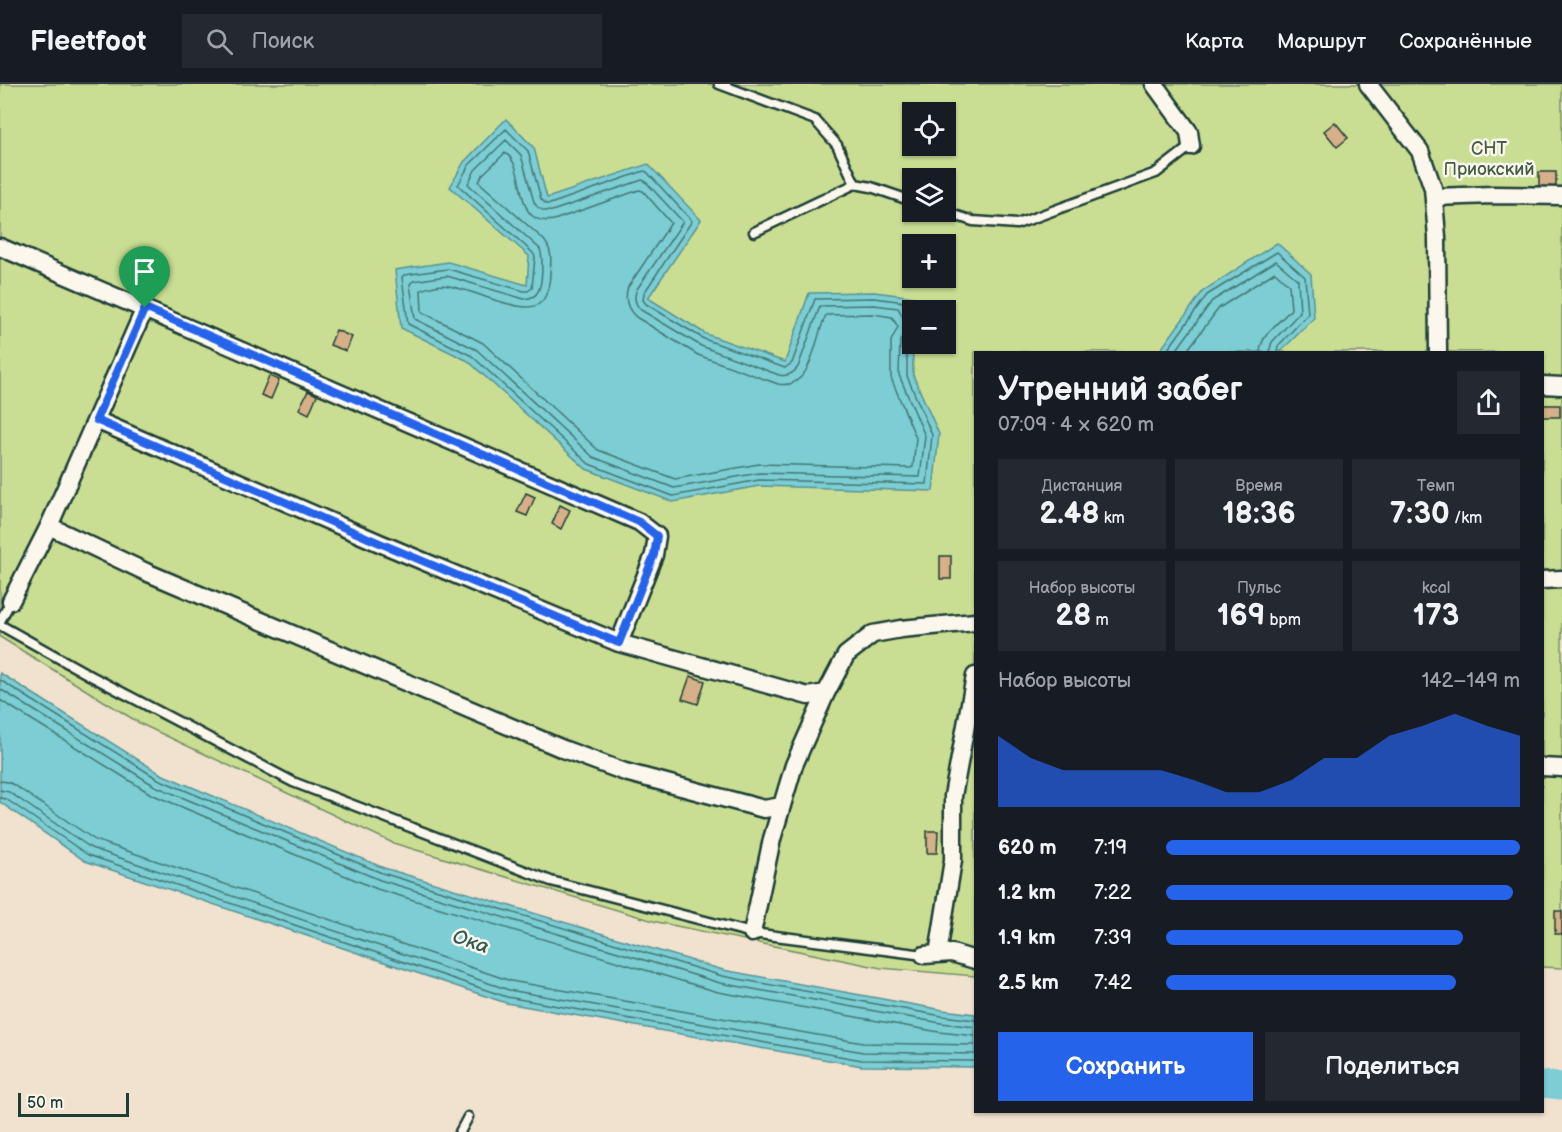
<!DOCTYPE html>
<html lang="ru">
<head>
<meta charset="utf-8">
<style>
	body { margin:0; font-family:"Balsamiq Sans",sans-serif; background:#242831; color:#f1f3f6; height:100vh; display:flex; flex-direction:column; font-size:22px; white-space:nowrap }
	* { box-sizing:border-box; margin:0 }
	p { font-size:20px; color:#9ea1a6 }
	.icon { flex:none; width:33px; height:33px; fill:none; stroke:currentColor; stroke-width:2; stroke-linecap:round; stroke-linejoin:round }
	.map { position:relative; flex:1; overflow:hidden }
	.drawer { position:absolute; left:974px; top:267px; width:570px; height:762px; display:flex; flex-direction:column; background:#171b24; border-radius:0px; box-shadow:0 2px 4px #0004 }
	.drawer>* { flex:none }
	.fabs { position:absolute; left:902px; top:18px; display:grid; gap:12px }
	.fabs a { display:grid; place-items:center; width:54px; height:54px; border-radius:0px; background:#171b24; box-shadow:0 2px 4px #0004; font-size:30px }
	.scale { position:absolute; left:18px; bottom:15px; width:111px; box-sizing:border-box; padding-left:6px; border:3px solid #1f3d34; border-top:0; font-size:16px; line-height:21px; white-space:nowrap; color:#1f3d34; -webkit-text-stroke:4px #fbf7ec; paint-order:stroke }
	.pin { position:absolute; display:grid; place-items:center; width:51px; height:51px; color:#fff; margin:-62px -26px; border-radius:50% 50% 50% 0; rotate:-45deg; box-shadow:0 0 6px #0007 }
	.pin .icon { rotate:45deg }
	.round { display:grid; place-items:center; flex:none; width:63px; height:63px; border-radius:0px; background:#242831 }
	.head { display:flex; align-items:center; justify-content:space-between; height:102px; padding:0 24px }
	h1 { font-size:33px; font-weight:600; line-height:45px }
	.stats { display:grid; grid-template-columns:repeat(3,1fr); gap:9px; height:102px; padding:6px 24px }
	.stats div { display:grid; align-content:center; border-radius:0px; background:#242831; text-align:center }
	.stats b { font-size:30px; font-weight:600 }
	.stats small { font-size:16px; font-weight:400 }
	.stats p { font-size:16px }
	.chart { height:168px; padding:12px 24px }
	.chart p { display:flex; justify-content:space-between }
	.chart svg { width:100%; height:108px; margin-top:6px; fill:#2563eb; opacity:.7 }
	.button { display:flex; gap:12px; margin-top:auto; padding:12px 24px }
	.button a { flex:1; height:69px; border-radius:0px; background:#2563eb; color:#fff; font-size:24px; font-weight:600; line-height:69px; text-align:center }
	.button a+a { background:#242831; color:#f1f3f6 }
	ul { padding:0 24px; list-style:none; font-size:20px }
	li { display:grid; grid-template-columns:96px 72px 1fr; align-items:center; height:45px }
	li i { height:15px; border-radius:8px; background:#2563eb }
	header { display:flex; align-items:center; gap:36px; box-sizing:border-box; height:84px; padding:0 30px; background:#171b24; border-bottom:2px solid #363941 }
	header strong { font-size:28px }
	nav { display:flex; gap:33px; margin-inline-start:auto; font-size:21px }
	.search { width:420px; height:54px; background:#242831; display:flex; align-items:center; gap:15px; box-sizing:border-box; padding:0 21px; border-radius:0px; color:#9ea1a6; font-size:22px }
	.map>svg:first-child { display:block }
</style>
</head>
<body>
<header>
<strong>Fleetfoot</strong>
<div class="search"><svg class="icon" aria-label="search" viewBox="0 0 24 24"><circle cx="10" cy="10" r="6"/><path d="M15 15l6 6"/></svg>Поиск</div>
<nav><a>Карта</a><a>Маршрут</a><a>Сохранённые</a></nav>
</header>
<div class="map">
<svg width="1562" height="1048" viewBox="0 0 1562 1048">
	<rect width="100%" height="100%" fill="#f0e2ce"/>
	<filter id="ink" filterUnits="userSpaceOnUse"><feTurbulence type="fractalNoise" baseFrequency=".0167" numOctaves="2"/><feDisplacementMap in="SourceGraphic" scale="12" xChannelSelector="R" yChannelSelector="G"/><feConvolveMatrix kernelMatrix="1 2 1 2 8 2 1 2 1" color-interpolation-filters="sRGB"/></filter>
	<g filter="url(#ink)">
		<path fill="#cade93" stroke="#748e64" stroke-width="1.5" fill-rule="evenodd" d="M0,0H1562V884L1542,883V268H975V892L881,884L657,838L393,759L141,640L0,553ZM912,28H945V62H912ZM912,94H945V128H912ZM912,160H945V194H912ZM912,226H945V260H912Z"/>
		<path fill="#7ccdd4" stroke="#579394" stroke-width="1.5" d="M506,35L534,64L547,114L648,80L701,136L648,214L706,250L785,278L809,209L874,208L914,213V226H912L913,291L939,350L933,407L759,402L673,418L586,385L468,277L401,244L395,186L448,178L527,201L529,172L450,103L464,78Z
			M1277,159L1311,190L1314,234L1280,268H1159L1203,207Z
			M0,589L161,690L384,784L723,886L943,926L975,930V983L862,982L506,919L85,777L0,718Z"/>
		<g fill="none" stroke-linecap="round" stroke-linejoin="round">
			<path stroke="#447774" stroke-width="1.5" d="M505,69C529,83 510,144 554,136L639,106L643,107L671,139L628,203C624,215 627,225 636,233L698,271L778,300C813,307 814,254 826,231L873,230L892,233L898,243L891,257V294L916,354L913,383L910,384L759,380L675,395L598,366L483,259L422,228L421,206C429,203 440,200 449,202C465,205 482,212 498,217C529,226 548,230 550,190C551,177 553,166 543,155L479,98L482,91Z
				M912,232L908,227V220L905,218L874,214L815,215L792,279L785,284L704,255L646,220L643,216L644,209L692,137L647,88L644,87L550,120H546L541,115L528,67L506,45L469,81L458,101L533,169L535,173L532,204L528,207H524L448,185L404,191L402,193L408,240L472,272L589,380L673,412L759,396L927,400L932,351L907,292V260L912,254
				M912,240L904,235L898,224L874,221L820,222L798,283C793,290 787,293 779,291L701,262L641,226C635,220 633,213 637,205L683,138L645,97L642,96L552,127C544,128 538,126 534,118L521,71L506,56L475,86L468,100L540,165C543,173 543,202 537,209C534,214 529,214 524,215L447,192L413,197L410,200L415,235L477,266L593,373L674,404L759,389L920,393L925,352L899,291L900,257L905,250L912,246
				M1166,268L1207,211L1277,168L1305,193L1308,230L1278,262L1277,268
				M1175,268L1212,217L1276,177L1298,196L1300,228L1272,258L1269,268
				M1186,268L1219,224L1275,188L1289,201L1291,225C1280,239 1261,249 1260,268
				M0,596L158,695L382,789L722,892L942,932L975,936
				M0,605L155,702L380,796L720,899L941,939L975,943
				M0,616L151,710L377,805L718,908L939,948L975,952
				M0,697L8,698L14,701L95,756L511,897L863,959L975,961
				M0,706L9,708L91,764L509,906L863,968L975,970
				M0,714L6,715L88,771L507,913L862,976L975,977"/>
			<path stroke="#7ccdd4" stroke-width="27" d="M1542,1000L1562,1002"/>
		</g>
		<path fill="#d6b088" stroke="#1f3d34" stroke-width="1.5" d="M1335,38L1348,54L1337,63L1324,47Z
			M1539,88H1556V106H1539Z
			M336,246L352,253L346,267L330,261Z
			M269,292L279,296L271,315L261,311Z
			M308,307L317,311L309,330L299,325Z
			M1542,321H1560V333H1542Z
			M526,409L535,413L527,432L517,428Z
			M560,421L570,426L561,445L552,440Z
			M940,472H951V495H940Z
			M690,592L705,597L698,620L682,615Z
			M927,747H938L937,769H927Z
			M1555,827H1562V850H1555Z"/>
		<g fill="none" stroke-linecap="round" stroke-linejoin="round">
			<defs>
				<path id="lane" d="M719,0L815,36L837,61L855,100
					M945,128L973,137L1017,140L1156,89L1191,62
					M754,148L855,100L871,103L912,117
					M0,537L11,517
					M0,541L91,592L293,698L551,797L752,849L924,871
					M460,1048L468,1033"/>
				<path id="street" d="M1154,0L1189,48L1191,62
					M1368,0L1420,67L1433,104L1437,153L1438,268
					M1434,113L1493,111L1562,112
					M0,163L639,438L657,452L654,471L619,559
					M1542,301L1562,302
					M96,336L382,460L619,559L808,612L826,609
					M49,442L146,488L563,665L625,688L764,725L782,722
					M1542,496L1562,495
					M11,517L49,442L145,224
					M1542,683L1562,684
					M752,849L772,755L794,681L826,609L846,571L873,550L901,545L975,538
					M938,870L953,776V712L975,592
					M924,871L952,869L975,876"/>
			</defs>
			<use href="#lane" stroke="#1f3d34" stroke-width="13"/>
			<use href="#street" stroke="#1f3d34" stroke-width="21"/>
			<use href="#lane" stroke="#fbf7ec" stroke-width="8"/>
			<use href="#street" stroke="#fbf7ec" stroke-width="16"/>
		</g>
	</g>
	<g fill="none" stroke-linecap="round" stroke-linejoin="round" filter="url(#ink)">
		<defs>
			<path id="route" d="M145,224L639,438L657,452L654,471L619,559L382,460L96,336Z"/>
		</defs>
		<use href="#route" stroke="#fff" stroke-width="12"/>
		<use href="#route" stroke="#2563eb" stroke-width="8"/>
	</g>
	<g text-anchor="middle" stroke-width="5" stroke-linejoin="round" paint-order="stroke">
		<g font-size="18" fill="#415d47" stroke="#fbf7ec">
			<text x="1489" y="70">СНТ<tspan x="1489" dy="21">Приокский</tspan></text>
		</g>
		<g font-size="20" font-style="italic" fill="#325a54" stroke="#fbf7ec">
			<text transform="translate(471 857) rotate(19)" y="7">Ока</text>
		</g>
	</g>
</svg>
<div class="fabs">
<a><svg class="icon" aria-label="locate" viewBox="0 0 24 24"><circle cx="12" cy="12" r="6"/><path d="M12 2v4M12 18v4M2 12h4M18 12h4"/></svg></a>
<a><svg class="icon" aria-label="layers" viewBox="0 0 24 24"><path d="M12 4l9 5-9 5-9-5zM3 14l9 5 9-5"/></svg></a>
<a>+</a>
<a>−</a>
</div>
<div class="scale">50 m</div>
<div class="pin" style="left:145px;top:224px;background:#1e9e55"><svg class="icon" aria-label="arrive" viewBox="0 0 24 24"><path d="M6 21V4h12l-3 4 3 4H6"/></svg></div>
<section class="drawer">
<div class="head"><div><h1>Утренний забег</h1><p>07:09 · 4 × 620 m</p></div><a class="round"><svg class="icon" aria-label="share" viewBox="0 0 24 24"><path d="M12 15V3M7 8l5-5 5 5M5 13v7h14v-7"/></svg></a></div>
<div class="stats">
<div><p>Дистанция</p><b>2.48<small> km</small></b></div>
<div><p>Время</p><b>18:36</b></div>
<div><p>Темп</p><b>7:30<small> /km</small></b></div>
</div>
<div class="stats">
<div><p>Набор высоты</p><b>28<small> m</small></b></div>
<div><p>Пульс</p><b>169<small> bpm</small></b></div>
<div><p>kcal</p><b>173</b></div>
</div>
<div class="chart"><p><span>Набор высоты</span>142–149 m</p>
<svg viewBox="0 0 160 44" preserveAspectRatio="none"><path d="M0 44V15L10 24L20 29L30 29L40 29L50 29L60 33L70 38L80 38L90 33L100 24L110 24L120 15L130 11L140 6L150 11L160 15V44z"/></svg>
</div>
<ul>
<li><b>620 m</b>7:19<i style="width:100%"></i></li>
<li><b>1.2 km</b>7:22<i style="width:98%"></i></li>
<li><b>1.9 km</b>7:39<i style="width:84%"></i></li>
<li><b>2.5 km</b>7:42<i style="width:82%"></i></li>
</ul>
<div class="button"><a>Сохранить</a><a>Поделиться</a></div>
</section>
</div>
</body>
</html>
